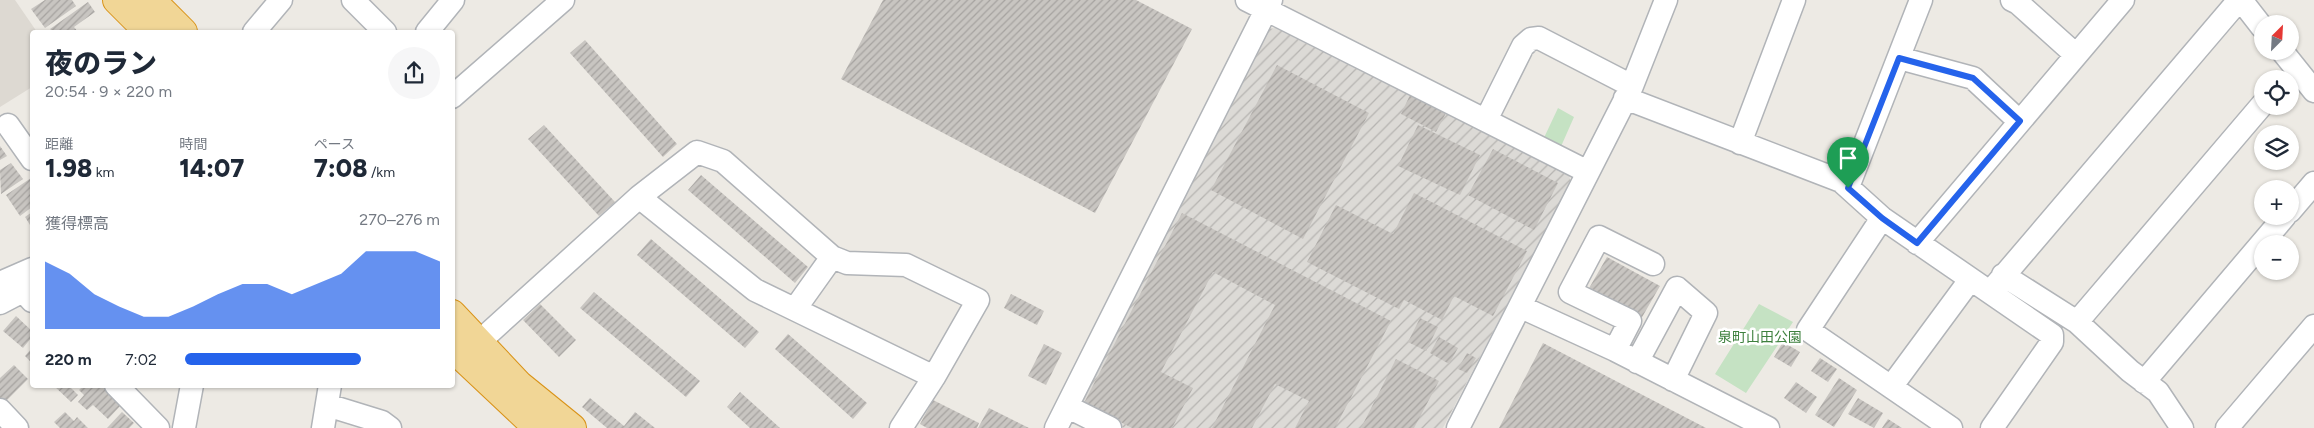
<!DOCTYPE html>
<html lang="ja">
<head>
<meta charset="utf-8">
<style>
	body { margin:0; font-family:Figtree,"Noto Sans JP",sans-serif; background:#f6f6f7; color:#1f2937; height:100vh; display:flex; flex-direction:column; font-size:19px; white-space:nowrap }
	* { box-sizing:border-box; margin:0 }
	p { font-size:16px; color:#747a83 }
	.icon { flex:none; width:28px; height:28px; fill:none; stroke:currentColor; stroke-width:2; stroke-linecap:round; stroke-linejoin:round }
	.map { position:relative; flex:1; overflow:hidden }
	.panel { position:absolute; left:30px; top:30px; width:425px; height:358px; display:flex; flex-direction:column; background:#fff; border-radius:5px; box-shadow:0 1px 4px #0004 }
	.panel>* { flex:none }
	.needle { width:32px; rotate:24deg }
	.controls { position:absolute; left:2254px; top:15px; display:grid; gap:10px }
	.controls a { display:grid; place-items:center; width:45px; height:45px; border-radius:50%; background:#fff; box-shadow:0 1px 4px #0004; font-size:25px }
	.pin { position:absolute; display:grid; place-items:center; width:42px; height:42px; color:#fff; margin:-51px -21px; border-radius:50% 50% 50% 0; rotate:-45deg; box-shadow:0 0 5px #0007 }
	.pin .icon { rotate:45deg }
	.round { display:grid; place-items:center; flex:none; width:52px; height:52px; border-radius:26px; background:#f6f6f7 }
	.headline { display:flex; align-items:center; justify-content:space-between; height:85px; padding:0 15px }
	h1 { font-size:28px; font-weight:800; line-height:38px }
	.stats { display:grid; grid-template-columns:repeat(3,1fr); gap:8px; height:85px; padding:5px 15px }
	.stats div { display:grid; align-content:center }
	.stats b { font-size:25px; font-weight:800 }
	.stats small { font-size:14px; font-weight:400 }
	.stats p { font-size:14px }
	.chart { height:140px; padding:10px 15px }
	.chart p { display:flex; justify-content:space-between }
	.chart svg { width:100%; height:90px; margin-top:5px; fill:#2563eb; opacity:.7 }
	ul { padding:0 15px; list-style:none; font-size:16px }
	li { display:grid; grid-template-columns:80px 60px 1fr; align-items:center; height:38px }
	li i { height:12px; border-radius:6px; background:#2563eb }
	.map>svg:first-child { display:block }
</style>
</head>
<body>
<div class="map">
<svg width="2314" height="428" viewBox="0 0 2314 428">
	<defs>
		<pattern id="industrial-furrows" width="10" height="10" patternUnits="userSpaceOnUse" patternTransform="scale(1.25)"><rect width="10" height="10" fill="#dcdad6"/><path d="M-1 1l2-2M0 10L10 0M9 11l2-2" fill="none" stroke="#b6b4b1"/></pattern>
		<pattern id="building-hatch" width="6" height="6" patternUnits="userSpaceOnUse" patternTransform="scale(1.25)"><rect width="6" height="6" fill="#c8c5c1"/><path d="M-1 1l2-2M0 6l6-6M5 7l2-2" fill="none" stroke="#a6a3a0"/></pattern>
	</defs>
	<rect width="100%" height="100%" fill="#edeae4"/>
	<path fill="url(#industrial-furrows)" d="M1283,27L1567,169L1571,182L1443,428H1124L1082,407L1080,400L1268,29Z"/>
	<path fill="#ddd9d2" d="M0,0H15L37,32H32V87L0,107Z"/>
	<path fill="#c5e2c3" d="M1558,108L1574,117L1559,151L1542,142Z
		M1759,304L1793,322L1746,393L1715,374Z"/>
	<path fill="url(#building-hatch)" d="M45,0H72L76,6L45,28L31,9Z
		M883,0H1136L1192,29L1095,213L841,79Z
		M88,2L95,12L74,27L78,32H53L50,29Z
		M585,40L677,144L663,157L570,53Z
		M1277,65L1369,113L1303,239L1211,190Z
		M1410,95L1446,113L1436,132L1401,114Z
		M544,125L615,202L599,216L528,139Z
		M1418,125L1480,155L1460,195L1398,166Z
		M0,146L7,156L0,160Z
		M1493,149L1558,183L1534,230L1468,195Z
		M11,163L23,179L1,194L0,170Z
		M701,175L808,267L795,283L688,190Z
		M31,178L32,207L20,216L6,195Z
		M1414,193L1527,251L1493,316L1454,296L1442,320L1404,300L1399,309L1307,262L1336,205L1393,234Z
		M32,212V228L25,217Z
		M1182,213L1391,321L1335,428H1295L1309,401L1275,384L1252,428H1212L1275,305L1213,272L1161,372L1193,388L1172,428H1132L1084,403Z
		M651,239L759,332L745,348L637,255Z
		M1607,257L1660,286L1641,319L1588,290Z
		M594,292L700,381L686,397L580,308Z
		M1011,294L1044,311L1037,325L1004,308Z
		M540,304L576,340L559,357L523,320Z
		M16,316L32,331V337L23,348L3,331Z
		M1420,318L1438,327L1426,351L1408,342Z
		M788,334L867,403L853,419L775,349Z
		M1439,337L1458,348L1449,364L1430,353Z
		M1783,342L1800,352L1791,367L1774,357Z
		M1543,343L1706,428H1499Z
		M1044,344L1062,353L1046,385L1028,376Z
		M32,348V363L25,356Z
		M1467,353L1476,358L1467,373L1458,369Z
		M1820,358L1837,369L1828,382L1811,371Z
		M1396,359L1439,381L1414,428H1361Z
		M14,365L28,379L4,403L0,399V378Z
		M1839,378L1857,390L1834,427L1815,415Z
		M1796,382L1817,397L1806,413L1784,398Z
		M53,385H72L70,387L78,395L71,402Z
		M84,385H102L122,404L108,419L93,405L87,410L78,402L84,395L79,390Z
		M740,392L780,428H750L727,407Z
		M590,398L624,426L635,412L655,428H607L582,407Z
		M1858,398L1883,413L1874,428L1848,414Z
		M933,400L979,423L977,428H927L920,424Z
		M989,408L1029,428H978Z
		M65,412L74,421L77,417L88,428H60L54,422Z
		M122,412L134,423L129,428H107Z
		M1888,419L1902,428H1882Z"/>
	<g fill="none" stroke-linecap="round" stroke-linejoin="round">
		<defs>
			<path id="minor" d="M353,0L385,32
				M1247,0L1588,172
				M2012,0L2018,3L2076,55
				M2241,0L2262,27
				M254,32L281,0
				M427,32L453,0
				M2282,51L2314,91
				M1899,58L1973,78L2019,121
				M452,97L563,0
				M1625,98L1841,181L1882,218L2052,335V342L1992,428
				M1486,120L1523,46L1531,39L1539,38L1632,86
				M8,125L32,159
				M1740,143L1794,0
				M1848,187L1921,0
				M639,197L697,152L723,161L832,257L847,263L906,265L978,300L934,377L901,428
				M2290,211L2314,183
				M1882,218L1808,330L1951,428
				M1917,243L2123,0
				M23,274V291L32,301
				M2003,275L2077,322L2130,371L2158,392L2182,428
				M0,283L32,269
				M1990,292L2239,0
				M0,303L23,291
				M1521,307L1615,350L1768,428
				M795,309L832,257
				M2077,322L2262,105
				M479,342L639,197L755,290L934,377
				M1615,350L1630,321L1570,292L1599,237L1653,264
				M1637,362L1677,288L1706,313L1673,380
				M2144,382L2285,216
				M116,385L158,428
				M1891,387L1970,280
				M327,405L382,422L390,428
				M1068,407L1110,428
				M0,410L17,428
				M184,428L192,385
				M323,428L330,385
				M1056,428L1271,0
				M1458,428L1632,86L1666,0
				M2227,428L2314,326"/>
			<path id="highway" d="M117,0L149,32
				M151,0L183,32
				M452,314L519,385L572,428
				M452,347L538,428"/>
		</defs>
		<use href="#minor" stroke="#b1b4b8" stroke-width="25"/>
		<use href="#highway" stroke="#d99318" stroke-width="30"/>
		<use href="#minor" stroke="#fff" stroke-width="22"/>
		<use href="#highway" stroke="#f1d696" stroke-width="28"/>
	</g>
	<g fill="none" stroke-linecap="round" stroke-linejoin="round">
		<defs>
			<path id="route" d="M1899,58L1973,78L2020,121L1917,243L1882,218L1848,188Z"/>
		</defs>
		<use href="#route" stroke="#fff" stroke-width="10"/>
		<use href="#route" stroke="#2563eb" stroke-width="6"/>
	</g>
	<g text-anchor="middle" stroke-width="5" stroke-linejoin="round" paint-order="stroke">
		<g font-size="14" fill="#3e803e" stroke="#fff">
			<text x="1760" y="342">泉町山田公園</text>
		</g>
	</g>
</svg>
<div class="controls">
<a><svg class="needle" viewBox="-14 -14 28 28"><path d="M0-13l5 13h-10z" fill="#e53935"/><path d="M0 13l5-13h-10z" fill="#747a83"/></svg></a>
<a><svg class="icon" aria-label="locate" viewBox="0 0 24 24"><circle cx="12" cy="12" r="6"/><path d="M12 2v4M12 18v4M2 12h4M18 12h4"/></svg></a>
<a><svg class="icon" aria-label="layers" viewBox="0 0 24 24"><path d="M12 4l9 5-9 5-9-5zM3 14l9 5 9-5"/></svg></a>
<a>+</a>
<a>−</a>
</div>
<div class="pin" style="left:1848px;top:188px;background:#1e9e55"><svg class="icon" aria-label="arrive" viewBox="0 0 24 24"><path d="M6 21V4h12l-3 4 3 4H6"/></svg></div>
<section class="panel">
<div class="headline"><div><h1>夜のラン</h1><p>20:54 · 9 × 220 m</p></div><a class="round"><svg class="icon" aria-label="share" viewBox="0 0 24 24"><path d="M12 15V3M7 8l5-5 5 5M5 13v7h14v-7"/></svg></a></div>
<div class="stats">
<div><p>距離</p><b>1.98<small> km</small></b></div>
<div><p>時間</p><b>14:07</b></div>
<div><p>ペース</p><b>7:08<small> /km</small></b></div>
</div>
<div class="chart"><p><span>獲得標高</span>270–276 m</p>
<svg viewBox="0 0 160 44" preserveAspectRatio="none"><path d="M0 44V11L10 17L20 27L30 33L40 38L50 38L60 33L70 27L80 22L90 22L100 27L110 22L120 17L130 6L140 6L150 6L160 11V44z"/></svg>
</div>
<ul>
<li><b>220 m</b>7:02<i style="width:69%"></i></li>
</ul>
</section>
</div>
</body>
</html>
